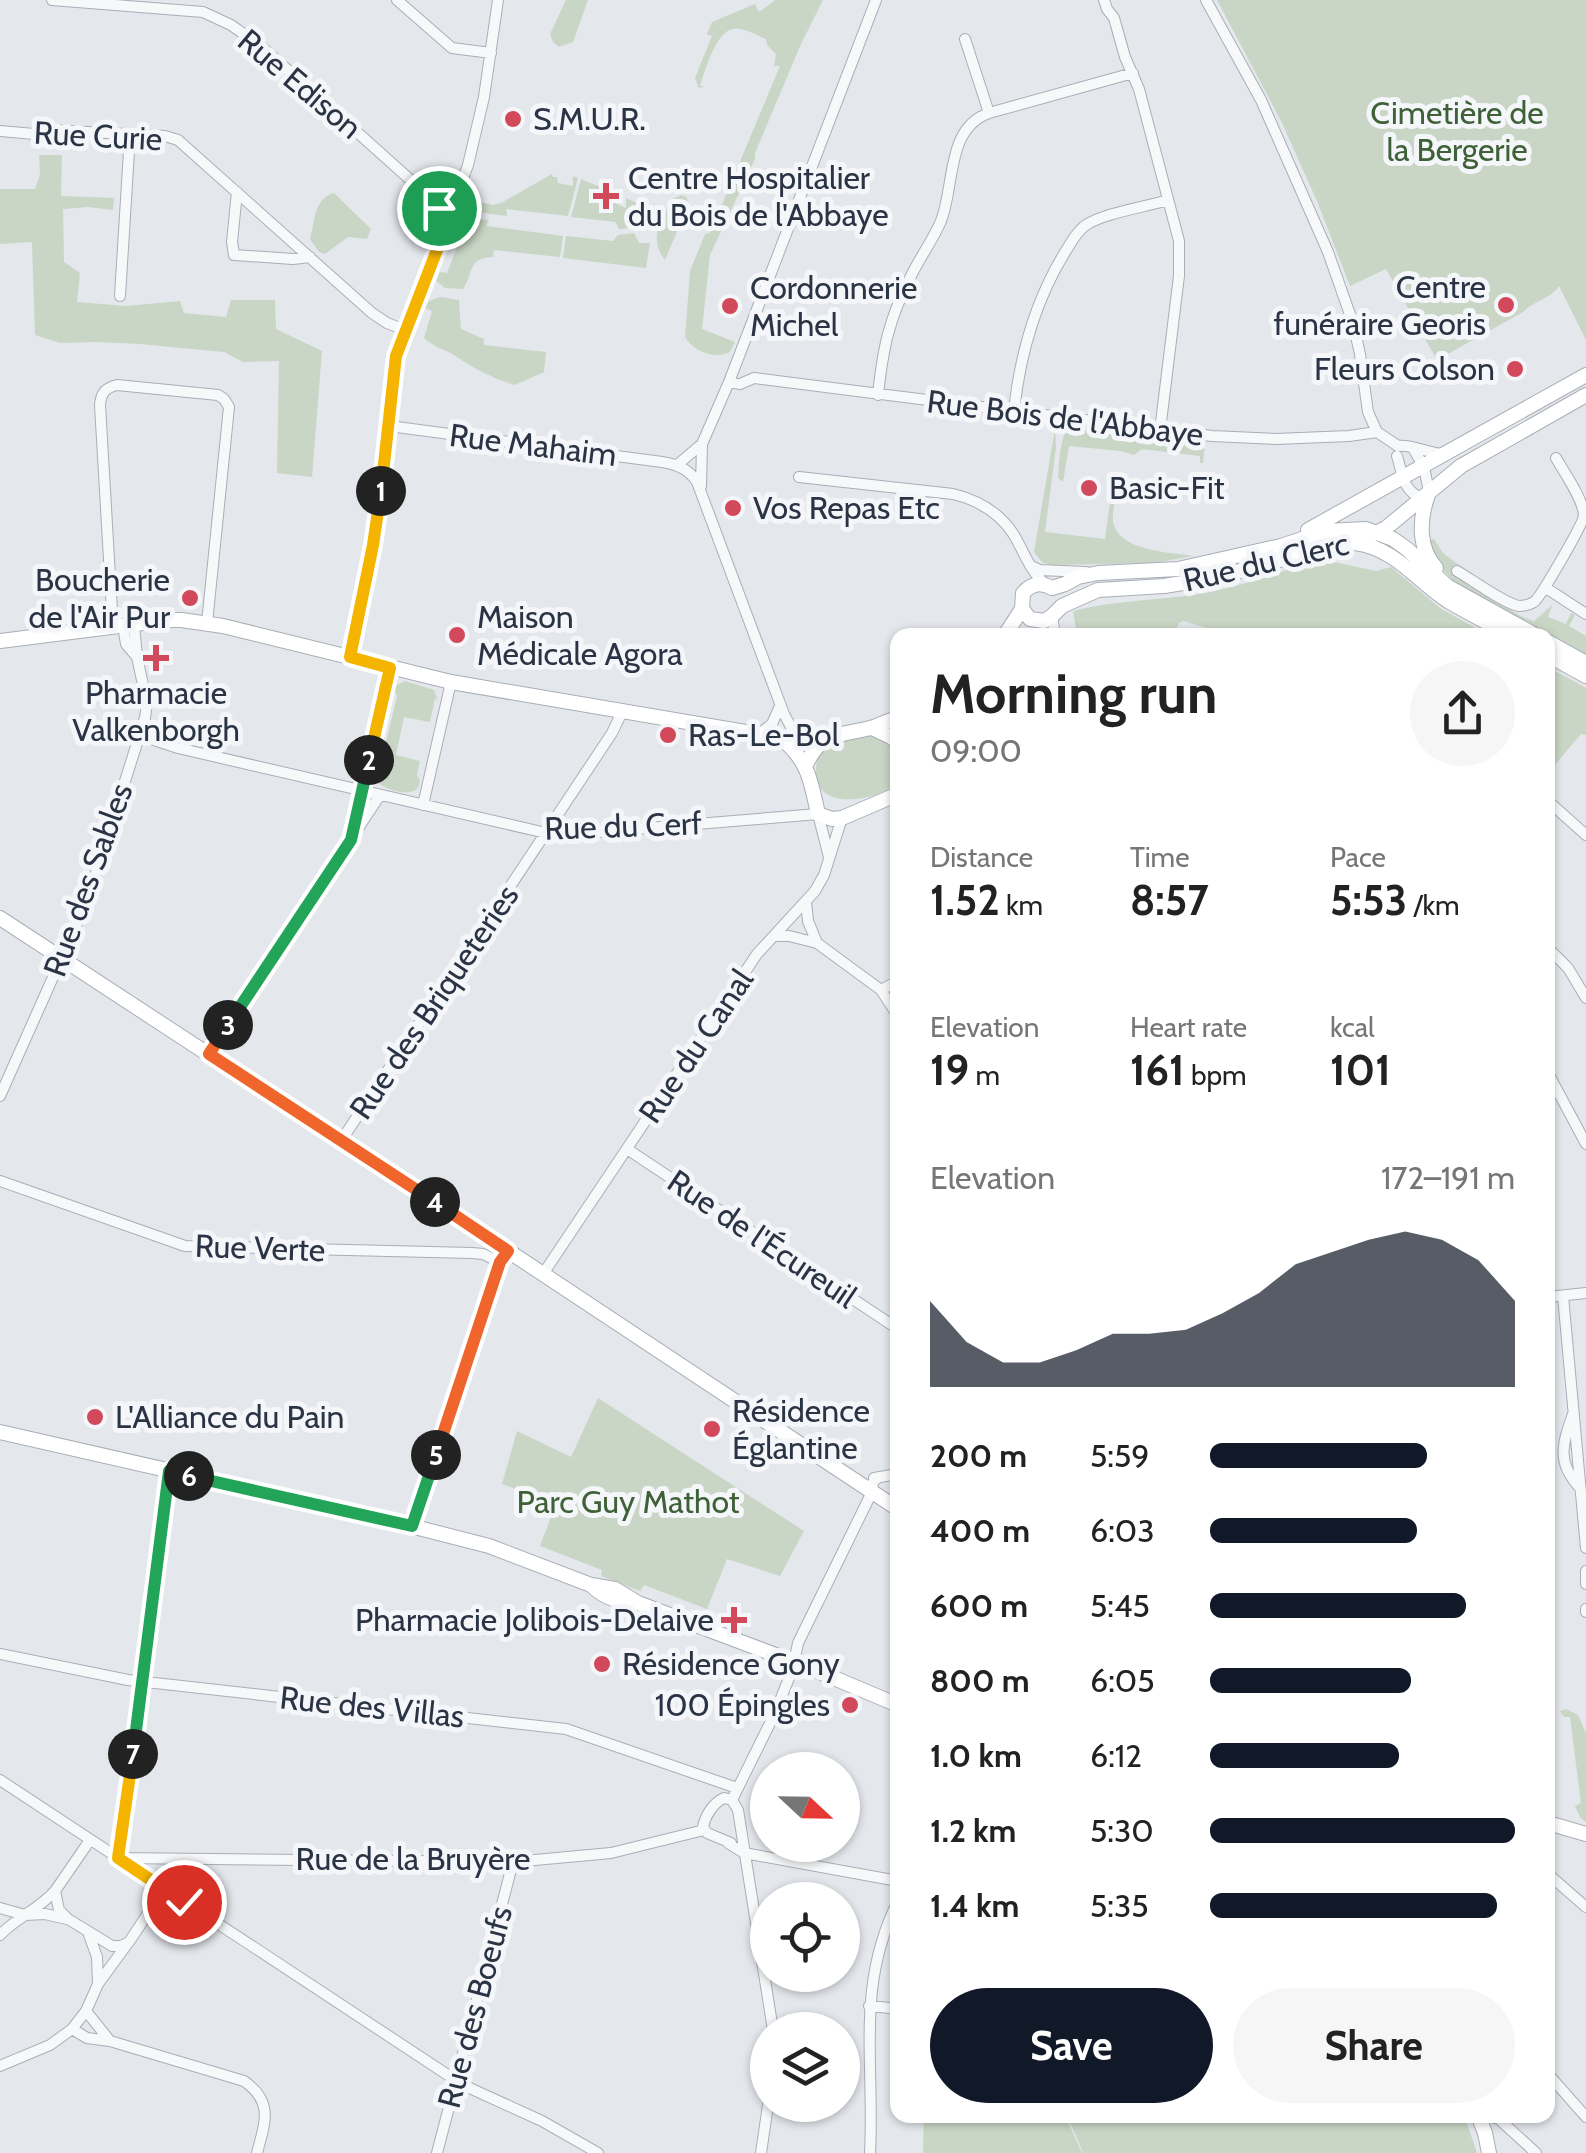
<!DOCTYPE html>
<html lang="en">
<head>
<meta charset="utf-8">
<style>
	body { margin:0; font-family:Cabin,sans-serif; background:#f6f6f6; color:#222; height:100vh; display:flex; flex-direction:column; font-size:38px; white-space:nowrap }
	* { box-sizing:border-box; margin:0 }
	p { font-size:32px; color:#767676 }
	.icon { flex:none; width:55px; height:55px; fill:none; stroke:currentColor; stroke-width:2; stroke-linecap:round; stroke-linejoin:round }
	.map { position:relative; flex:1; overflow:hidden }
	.side { position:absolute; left:890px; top:628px; width:665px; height:1495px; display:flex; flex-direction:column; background:#fff; border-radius:20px; box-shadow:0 2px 8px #0004 }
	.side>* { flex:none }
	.needle { width:65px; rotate:112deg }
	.fabs { position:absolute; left:750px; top:1752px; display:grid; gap:20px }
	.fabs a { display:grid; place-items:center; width:110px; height:110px; border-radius:50%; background:#fff; box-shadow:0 2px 8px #0004; font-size:50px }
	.pin { position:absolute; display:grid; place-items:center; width:85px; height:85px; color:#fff; margin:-42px; border:5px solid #fff; border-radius:50%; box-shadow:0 2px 10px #0007 }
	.km { position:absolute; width:50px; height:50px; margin:-25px; border-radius:50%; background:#222; color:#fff; font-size:28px; line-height:50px; text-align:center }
	.round { display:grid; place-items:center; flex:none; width:105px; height:105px; border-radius:52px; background:#f6f6f6 }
	.headline { display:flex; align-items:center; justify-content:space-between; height:170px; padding:0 40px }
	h1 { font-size:55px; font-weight:700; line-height:75px }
	.figures { display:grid; grid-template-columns:repeat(3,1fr); gap:15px; height:170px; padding:10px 40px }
	.figures div { display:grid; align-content:center }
	.figures b { font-size:42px; font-weight:700 }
	.figures small { font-size:28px; font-weight:400 }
	.figures p { font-size:28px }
	.chart { height:280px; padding:20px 40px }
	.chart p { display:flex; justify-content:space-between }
	.chart svg { width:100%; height:180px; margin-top:10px; fill:#111827; opacity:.7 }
	.primary-button { display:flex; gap:20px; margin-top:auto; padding:20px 40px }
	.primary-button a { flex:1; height:115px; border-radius:60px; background:#111827; color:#fff; font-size:40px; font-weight:700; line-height:115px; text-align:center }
	.primary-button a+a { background:#f6f6f6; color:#222 }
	ul { padding:0 40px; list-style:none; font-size:32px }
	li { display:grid; grid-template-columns:160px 120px 1fr; align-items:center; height:75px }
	li i { height:25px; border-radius:12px; background:#111827 }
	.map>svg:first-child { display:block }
</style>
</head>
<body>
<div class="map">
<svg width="1586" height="2153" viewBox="0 0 1586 2153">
	<rect width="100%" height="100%" fill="#e4e7ec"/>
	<path fill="#c9d6c5" d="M566,0H588L573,42L559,47L553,42L550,34Z
		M775,0H823L801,44L755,153V159L710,255L702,329L735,342L730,352C715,360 693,351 685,337L690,271L705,234L710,233L780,66H774L776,54L767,45L766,39C756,35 744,27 733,29C716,31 705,71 700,86H705L699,88L695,78L712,36L707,34L712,22L755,4L759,12Z
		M1217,0H1586V340L1559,286C1551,299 1533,301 1523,312L1437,360L1386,269L1350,286L1317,201L1282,123Z
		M39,155H62L61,196L114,198L113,210L88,207L63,209L64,262L80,273L77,302L126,306L180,301L184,313L226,317L231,300H275L276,329L322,351L312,477L277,473L279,361L243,362L224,352L140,344L96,342L60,343L35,335L32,242L0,244V189H35L40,175Z
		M552,174L553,177H557L558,183L573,186V176L578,178L568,216L506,209L507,216L470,211L474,201L493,205L501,203Z
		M581,179L610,191L613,202L626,208V198L637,203L640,211C638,222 631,230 619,229L616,222L571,217Z
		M334,193L371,229L367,239L348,237L325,254L319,252L310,239C315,222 313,199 334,193Z
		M681,195L686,197L689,203L665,260C648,237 661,223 671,200Z
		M468,218L489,220L486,226L563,236L560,257L494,250L493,257C467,258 474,273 463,289L445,288L436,281L440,272L447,273Z
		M634,233L639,243H650L646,268L563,258L566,236L613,241L618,235Z
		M440,297L459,300L461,329L484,339V345L546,352L544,372L515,385C492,378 474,369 454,355C444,349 433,347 424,338L432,311L425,308L429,301Z
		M1067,427L1205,444L1203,463H1200V456L1142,449L1134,455L1121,451L1069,446L1063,482L1058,478C1059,461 1060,442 1067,427Z
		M1055,429L1056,447L1045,532L1105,539L1111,495H1115C1115,503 1112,513 1113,521C1117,551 1169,552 1193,556L1153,563L1050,565L1042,562L1034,552Z
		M1434,539L1443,553L1459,565L1454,575L1521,616L1534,621L1552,605L1548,617L1566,624L1571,613L1575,615L1569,626L1586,636V656L1454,582C1442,570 1433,557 1430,540Z
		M1320,559L1376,571L1391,567L1440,608L1488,635H1230L1183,621L1179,623L1174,635H1077L1073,611C1114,600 1156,601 1198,594C1240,587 1280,572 1320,559Z
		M1548,667L1586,688V735L1581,734L1548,773Z
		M405,681L434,690L438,701L435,698L430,722L404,717L396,755L420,761L417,775L420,780C419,783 419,787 417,789C409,797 378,789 375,778C374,775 375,772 376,769L379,772L397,696L394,689L397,685Z
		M863,735C897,737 897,754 897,783C877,801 813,813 816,769C816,761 819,753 825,748C834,740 851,738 863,735Z
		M598,1398L804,1531L780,1576L727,1559L707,1609L644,1585L640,1591L601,1576L602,1570L540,1546L556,1504L502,1484L517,1431L571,1457Z
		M1566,1709L1578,1715L1586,1733V1822L1580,1817L1575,1806L1581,1803L1570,1717H1564L1560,1711Z
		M924,2115H1065L1082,2153H923Z
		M1067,2115H1464L1477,2153H1083Z"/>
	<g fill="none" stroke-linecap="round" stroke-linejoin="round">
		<defs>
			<path id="street" d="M52,0L203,12L231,25L262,47L415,184L436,213L440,235
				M397,0L452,48L491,53
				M1104,0L1107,9L1114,18L1125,57L1139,89L1179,241V276L1160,430
				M1206,0L1261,100L1328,252L1353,323L1360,354L1368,412L1377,432L1398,446C1412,444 1427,453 1442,454
				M965,39L989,113
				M0,131L34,134L49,130L165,136L178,140L372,313L387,323L405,330
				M416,185C436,194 448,192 463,176
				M237,192L232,242L234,255L293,259L310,257
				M120,296L130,135
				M729,382L740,384L754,378L1212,436L1276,439L1349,436L1377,432
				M878,395C883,347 889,319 911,276C920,257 933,240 941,221C955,185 946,128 989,113L1133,73
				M1014,411C1020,355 1036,298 1067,249C1072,241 1077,231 1086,225C1104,213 1145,207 1168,200
				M389,426L662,462C677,464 689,469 697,482L784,714L791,727L800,736
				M1413,448L1424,467L1429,492
				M1397,456C1402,472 1403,492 1422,498
				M677,465L702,444
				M799,477L953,494C978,500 1000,513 1014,535C1024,552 1030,571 1045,584
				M701,486L702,444L729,382L876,0
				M1031,566L1040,570L1086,572
				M1457,571C1471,579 1505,604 1519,606C1524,606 1529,605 1534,602C1540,598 1584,523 1584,515C1583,499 1564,472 1556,458
				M1546,588L1586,614
				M1052,616L1055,635
				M123,626L126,644L137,657
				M113,628L100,405C101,393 105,388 117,385L218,395L224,399L229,407L207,623
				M349,657L380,506L397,356L468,165L484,97L498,0
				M759,734L772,724L780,706
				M139,735L178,748L546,833L575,834L818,814L829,857
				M1548,801L1586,835
				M423,805L451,682
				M357,830L380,795
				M806,902L808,921L817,943
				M774,936H789L817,943L881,990L898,1016
				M1552,952L1568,968L1586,998
				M881,990L898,981
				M209,1054L351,840L390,667
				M1548,1073L1586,1144
				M0,1096L87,901L145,718L147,703L137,657L134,625
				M341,1141L612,733L623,710
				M627,1149L898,1329
				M0,1181L185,1246L472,1253L483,1254L500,1262
				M543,1274L757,954L815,891L824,875L842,818
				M1563,1296L1586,1548
				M1548,1297L1586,1293
				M1573,1414C1562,1445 1556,1463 1581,1489
				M169,1471L124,1828L118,1858L513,1862L611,1853L704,1830
				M874,1478L898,1474
				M413,1527L503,1258
				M1586,1571V1584
				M1586,1609V1612
				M0,1654L128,1680L566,1729L737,1788
				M0,1780L463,2085L542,2121L598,2153
				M732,1800L775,1713L793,1668L798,1643L872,1492L873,1482L879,1477
				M732,1800L738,1810L773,2030
				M90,1840L55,1891L59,1910L68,1919L112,1946H121L129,1942L164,1889
				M728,1843L744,1853L898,1881
				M731,1843L707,1833L703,1827C705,1816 713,1803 724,1798L732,1800
				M1548,1874L1586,1907
				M0,1908L25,1915L45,1914L67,1919
				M88,1932L97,1957L98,1983
				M0,1935C16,1918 39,1909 55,1891
				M869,2006L890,2008L898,2012
				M86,2011L110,2041
				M72,2029L87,2038L110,2041L244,2081C274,2102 265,2122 257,2153
				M0,2066L50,2045L72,2029L86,2011L98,1984L128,1943
				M1548,2074L1586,2117
				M1483,2115L1499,2119L1536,2153
				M437,2153L513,1862
				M761,2153L768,2105
				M870,2153C875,2062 855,1987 898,1901"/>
			<path id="secondary" d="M1428,495C1419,520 1418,548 1436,568
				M1308,530L1586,375
				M1355,543C1395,548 1416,580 1448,601C1468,613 1490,624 1511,635
				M1052,588C1041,582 1032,583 1023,593L1022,609L1030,619L1044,621L1052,616L1062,606L1098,590L1164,586L1202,580L1257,567L1311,550L1355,543L1386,528L1461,466L1586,395
				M1052,588L1065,584L1078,577L1098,573L1178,569L1281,546L1326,531L1366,529L1393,539L1407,549L1447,586L1535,635
				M1005,635L1022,609
				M0,641L166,620H181L223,626L451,682L781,738L790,736L820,742
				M1548,642L1586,663
				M1548,655L1586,676
				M872,728L891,737L898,743
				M781,738C808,760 811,781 818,814L832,819L842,818L898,794
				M806,765C821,730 843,736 874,727C882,724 889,720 898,718
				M0,918L466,1223L898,1509
				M0,1432L395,1522L489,1546L591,1585L615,1589L638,1603L810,1668L898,1705
				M592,1586C606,1599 619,1602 638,1603
				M1548,1823L1586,1834
				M1478,2115L1485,2133L1489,2153"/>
		</defs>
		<use href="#street" stroke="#a9aeb7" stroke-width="12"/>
		<use href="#secondary" stroke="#a9aeb7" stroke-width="16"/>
		<use href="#street" stroke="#f7f8fa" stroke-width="10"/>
		<use href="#secondary" stroke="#fff" stroke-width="14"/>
	</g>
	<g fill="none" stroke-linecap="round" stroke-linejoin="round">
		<defs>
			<path id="split-1" d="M381,491L396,356L452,211L439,208"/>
			<path id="split-2" d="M369,760L390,668L350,657L373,545L381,491"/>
			<path id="split-3" d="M228,1025L351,840L369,760"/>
			<path id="split-4" d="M228,1025L209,1054L435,1202"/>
			<path id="split-5" d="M435,1202L508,1251L500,1262L436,1455"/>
			<path id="split-6" d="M189,1476L412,1526L436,1455"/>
			<path id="split-7" d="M133,1754L169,1471L189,1476"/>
			<path id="split-8" d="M133,1754L118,1858L184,1902"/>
		</defs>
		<use href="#split-1" stroke="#fff" stroke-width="20"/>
		<use href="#split-2" stroke="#fff" stroke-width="20"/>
		<use href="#split-3" stroke="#fff" stroke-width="20"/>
		<use href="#split-4" stroke="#fff" stroke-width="20"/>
		<use href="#split-5" stroke="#fff" stroke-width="20"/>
		<use href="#split-6" stroke="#fff" stroke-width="20"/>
		<use href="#split-7" stroke="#fff" stroke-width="20"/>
		<use href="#split-8" stroke="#fff" stroke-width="20"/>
		<use href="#split-1" stroke="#f5b400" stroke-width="12"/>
		<use href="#split-2" stroke="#f5b400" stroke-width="12"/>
		<use href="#split-3" stroke="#22a559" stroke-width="12"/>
		<use href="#split-4" stroke="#f0652b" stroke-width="12"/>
		<use href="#split-5" stroke="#f0652b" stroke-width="12"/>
		<use href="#split-6" stroke="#22a559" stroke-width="12"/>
		<use href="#split-7" stroke="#22a559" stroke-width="12"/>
		<use href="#split-8" stroke="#f5b400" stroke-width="12"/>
	</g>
	<g fill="#d1495b" stroke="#f4f6f9" stroke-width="4">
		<circle cx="513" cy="119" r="10"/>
		<path d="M601 181h10v10h10v10h-10v10h-10v-10h-10v-10h10z"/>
		<circle cx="1506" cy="305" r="10"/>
		<circle cx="730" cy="306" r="10"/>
		<circle cx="1515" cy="369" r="10"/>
		<circle cx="1089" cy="488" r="10"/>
		<circle cx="733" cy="508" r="10"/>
		<circle cx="190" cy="598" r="10"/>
		<circle cx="457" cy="635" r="10"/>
		<path d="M151 643h10v10h10v10h-10v10h-10v-10h-10v-10h10z"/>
		<circle cx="668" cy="735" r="10"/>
		<circle cx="95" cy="1417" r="10"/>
		<circle cx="712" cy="1429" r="10"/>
		<path d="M729 1605h10v10h10v10h-10v10h-10v-10h-10v-10h10z"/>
		<circle cx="602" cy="1664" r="10"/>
		<circle cx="850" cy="1705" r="10"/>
	</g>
	<g text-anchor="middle" stroke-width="10" stroke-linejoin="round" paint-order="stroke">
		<g font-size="32" fill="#2b3445" stroke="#f4f6f9">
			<text transform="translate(300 84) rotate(40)" y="11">Rue Edison</text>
			<text transform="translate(98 136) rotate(3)" y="11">Rue Curie</text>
			<text transform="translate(1065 418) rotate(7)" y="11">Rue Bois de l'Abbaye</text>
			<text transform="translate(533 445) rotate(7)" y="11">Rue Mahaim</text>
			<text transform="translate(1266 562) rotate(-13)" y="11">Rue du Clerc</text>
			<text transform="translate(623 826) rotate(-2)" y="11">Rue du Cerf</text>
			<text transform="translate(88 880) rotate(-70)" y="11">Rue des Sables</text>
			<text transform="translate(434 1002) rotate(-56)" y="11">Rue des Briqueteries</text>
			<text transform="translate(696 1046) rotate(-56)" y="11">Rue du Canal</text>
			<text transform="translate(762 1239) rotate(34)" y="11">Rue de l'Écureuil</text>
			<text transform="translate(260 1248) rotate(2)" y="11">Rue Verte</text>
			<text transform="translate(372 1707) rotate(6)" y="11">Rue des Villas</text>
			<text x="413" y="1870">Rue de la Bruyère</text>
			<text transform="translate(475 2007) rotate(-75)" y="11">Rue des Boeufs</text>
		</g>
		<g font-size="32" fill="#3f6138" stroke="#f4f6f9">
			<text x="1457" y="124">Cimetière de<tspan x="1457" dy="37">la Bergerie</tspan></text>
			<text x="628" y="1513">Parc Guy Mathot</text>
		</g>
		<g font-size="32" fill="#2b3445" stroke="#f4f6f9" text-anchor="start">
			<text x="533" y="130">S.M.U.R.</text>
			<text x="628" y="189">Centre Hospitalier<tspan x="628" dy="37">du Bois de l'Abbaye</tspan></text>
			<text x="1486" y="298" text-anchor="end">Centre<tspan x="1486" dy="37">funéraire Georis</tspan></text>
			<text x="750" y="299">Cordonnerie<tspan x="750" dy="37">Michel</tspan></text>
			<text x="1495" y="380" text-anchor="end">Fleurs Colson</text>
			<text x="1109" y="499">Basic-Fit</text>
			<text x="753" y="519">Vos Repas Etc</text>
			<text x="170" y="591" text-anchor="end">Boucherie<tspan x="170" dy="37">de l'Air Pur</tspan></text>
			<text x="477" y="628">Maison<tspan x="477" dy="37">Médicale Agora</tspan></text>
			<text x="156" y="704" text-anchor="middle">Pharmacie<tspan x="156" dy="37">Valkenborgh</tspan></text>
			<text x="688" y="746">Ras-Le-Bol</text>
			<text x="732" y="1422">Résidence<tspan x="732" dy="37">Églantine</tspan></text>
			<text x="115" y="1428">L'Alliance du Pain</text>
			<text x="714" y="1631" text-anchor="end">Pharmacie Jolibois-Delaive</text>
			<text x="622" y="1675">Résidence Gony</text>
			<text x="830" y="1716" text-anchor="end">100 Épingles</text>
		</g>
	</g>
</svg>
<div class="fabs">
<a><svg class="needle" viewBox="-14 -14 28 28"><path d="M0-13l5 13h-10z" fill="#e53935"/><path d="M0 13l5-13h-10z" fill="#767676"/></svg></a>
<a><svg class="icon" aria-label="locate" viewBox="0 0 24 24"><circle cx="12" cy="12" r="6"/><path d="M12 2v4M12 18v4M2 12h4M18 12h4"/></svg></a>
<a><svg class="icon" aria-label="layers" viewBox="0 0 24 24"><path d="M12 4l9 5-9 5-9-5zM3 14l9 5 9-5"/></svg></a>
</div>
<div class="pin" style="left:439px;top:208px;background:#1e9e55"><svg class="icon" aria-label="arrive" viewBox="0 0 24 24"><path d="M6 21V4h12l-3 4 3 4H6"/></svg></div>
<div class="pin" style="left:184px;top:1902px;background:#d93025"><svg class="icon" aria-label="check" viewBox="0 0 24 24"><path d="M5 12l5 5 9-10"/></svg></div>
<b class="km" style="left:381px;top:491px">1</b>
<b class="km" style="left:369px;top:760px">2</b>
<b class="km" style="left:228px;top:1025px">3</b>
<b class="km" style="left:435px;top:1202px">4</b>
<b class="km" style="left:436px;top:1455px">5</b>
<b class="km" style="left:189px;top:1476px">6</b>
<b class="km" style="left:133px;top:1754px">7</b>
<section class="side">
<div class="headline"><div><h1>Morning run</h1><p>09:00</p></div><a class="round"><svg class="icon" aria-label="share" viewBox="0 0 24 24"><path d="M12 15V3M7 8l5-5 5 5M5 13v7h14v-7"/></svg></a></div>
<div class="figures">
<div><p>Distance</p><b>1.52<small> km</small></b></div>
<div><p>Time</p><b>8:57</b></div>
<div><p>Pace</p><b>5:53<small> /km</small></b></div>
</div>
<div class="figures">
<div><p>Elevation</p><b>19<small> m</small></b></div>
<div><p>Heart rate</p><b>161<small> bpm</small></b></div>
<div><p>kcal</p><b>101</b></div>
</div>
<div class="chart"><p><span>Elevation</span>172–191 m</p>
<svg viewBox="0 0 160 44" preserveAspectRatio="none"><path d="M0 44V23L10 33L20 38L30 38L40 35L50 31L60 31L70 30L80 26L90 21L100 14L110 11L120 8L130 6L140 8L150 13L160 23V44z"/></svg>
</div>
<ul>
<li><b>200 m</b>5:59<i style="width:71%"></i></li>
<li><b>400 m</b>6:03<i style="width:68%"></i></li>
<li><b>600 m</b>5:45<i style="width:84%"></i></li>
<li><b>800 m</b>6:05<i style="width:66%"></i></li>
<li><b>1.0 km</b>6:12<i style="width:62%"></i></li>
<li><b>1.2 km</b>5:30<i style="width:100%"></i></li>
<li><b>1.4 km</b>5:35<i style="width:94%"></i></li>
</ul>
<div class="primary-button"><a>Save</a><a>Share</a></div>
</section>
</div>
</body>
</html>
